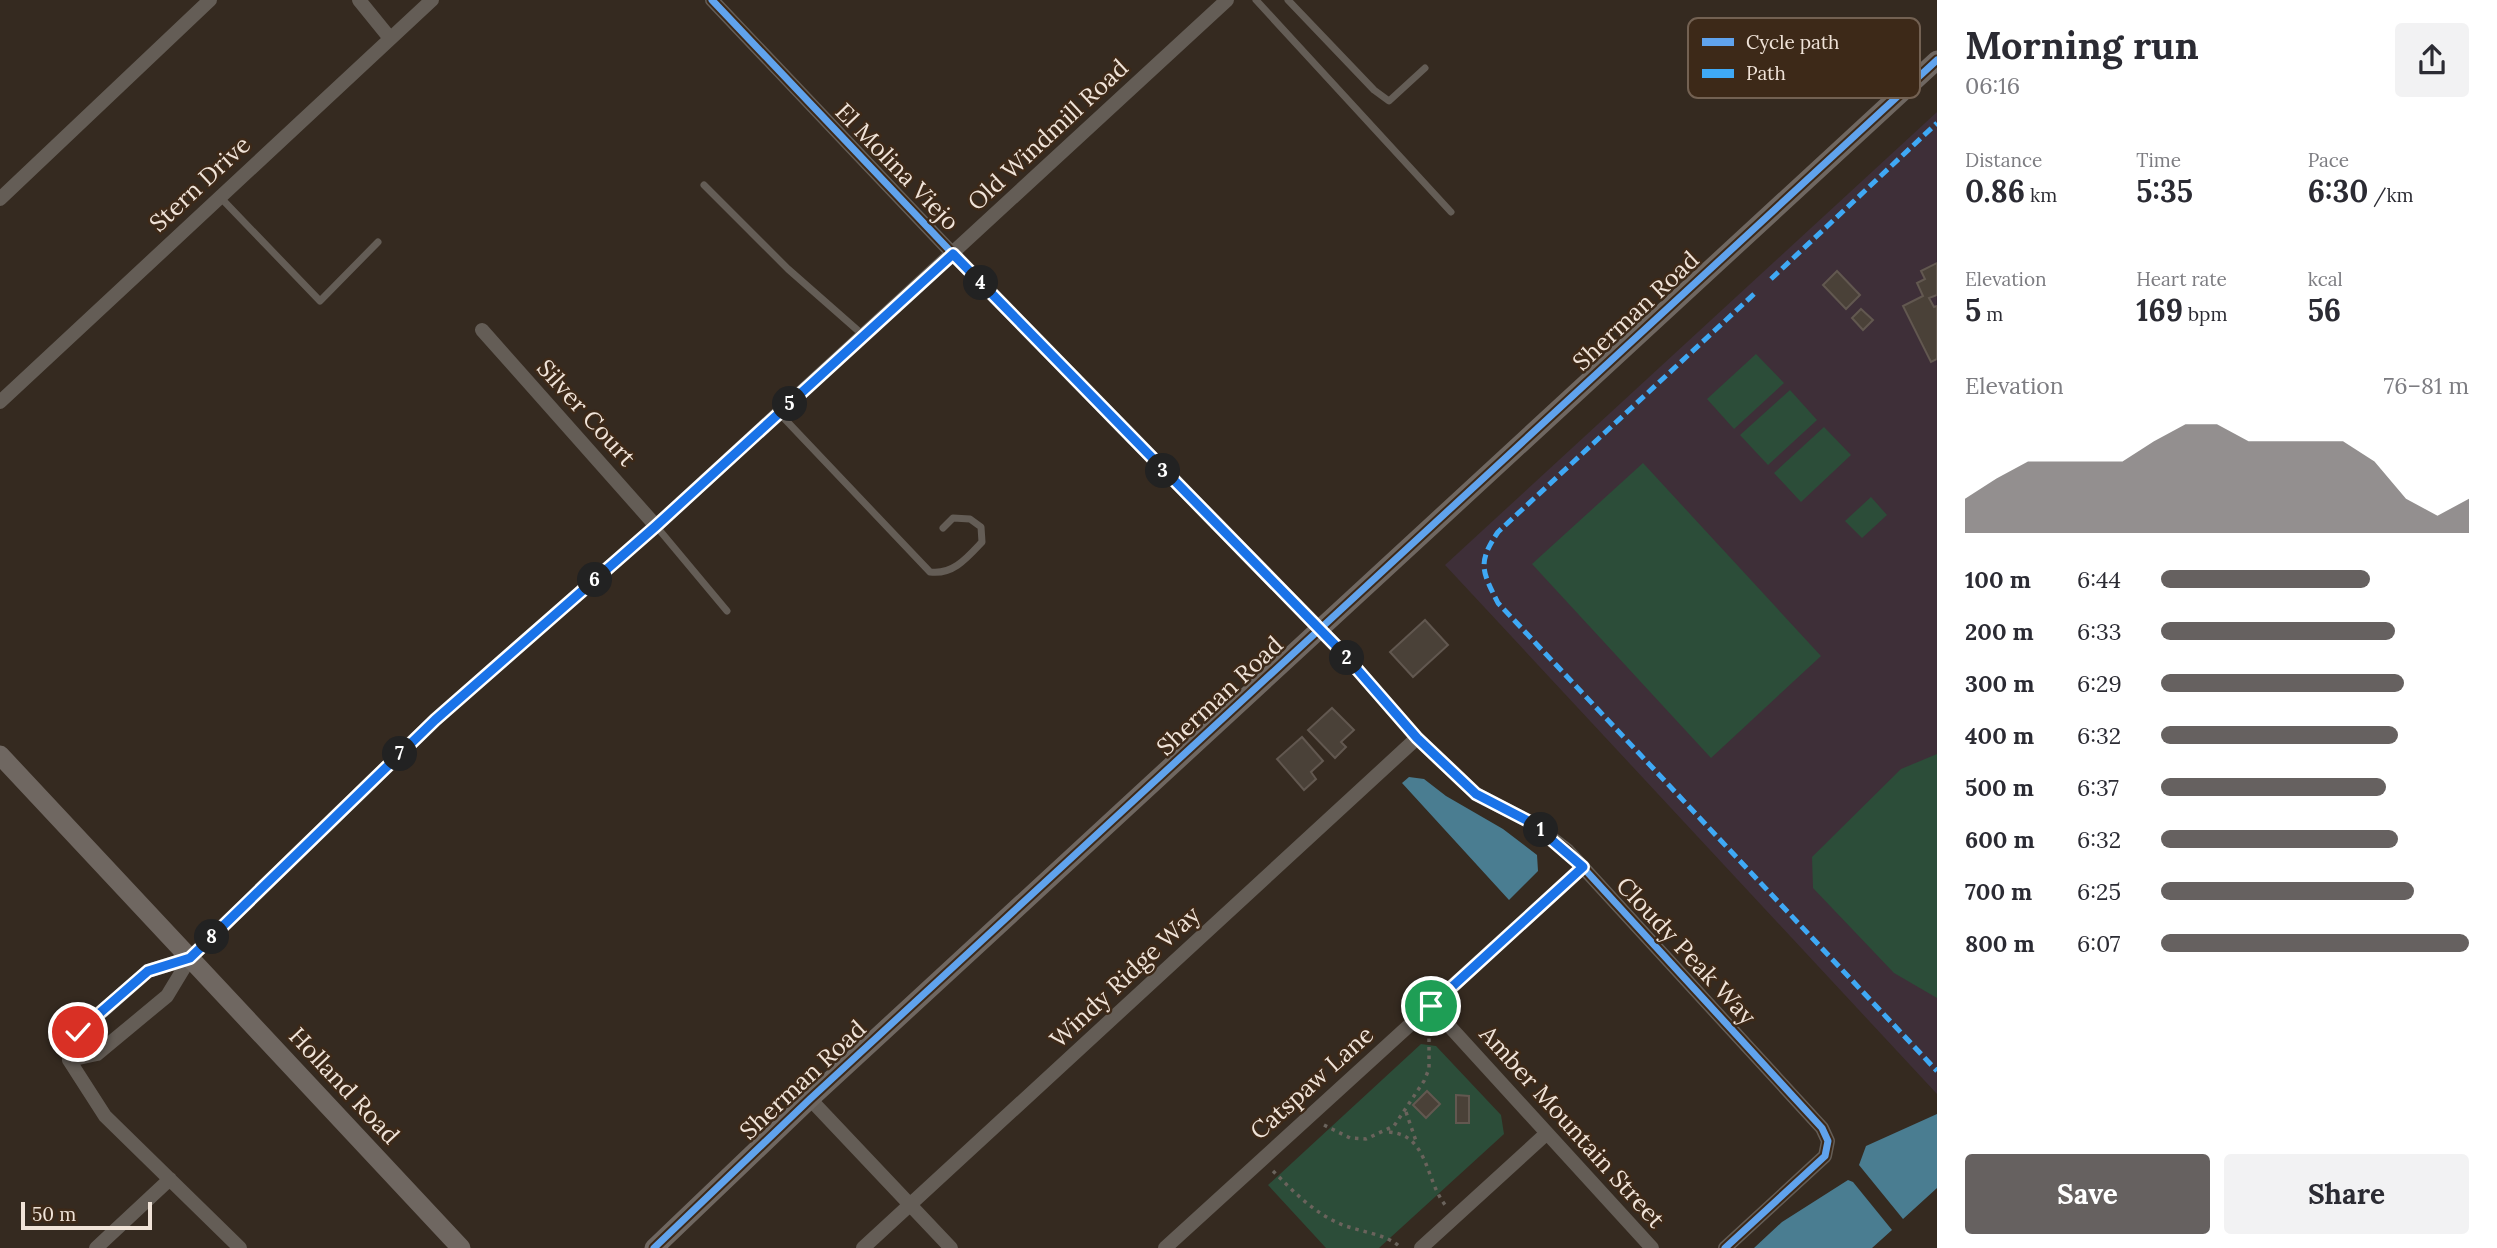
<!DOCTYPE html>
<html lang="en">
<head>
<meta charset="utf-8">
<style>
	body { margin:0; font-family:Lora,serif; background:#f2f2f3; color:#2b2b33; height:100vh; display:flex; flex-direction:column; font-size:26px; white-space:nowrap }
	* { box-sizing:border-box; margin:0 }
	p { font-size:23px; color:#7c7c81 }
	.icon { flex:none; width:38px; height:38px; fill:none; stroke:currentColor; stroke-width:2; stroke-linecap:round; stroke-linejoin:round }
	.map { position:relative; flex:1; overflow:hidden }
	.drawer { display:flex; flex-direction:column; background:#fff; width:560px }
	.drawer>* { flex:none }
	.scale { position:absolute; left:21px; bottom:18px; width:131px; box-sizing:border-box; padding-left:7px; border:4px solid #f0e3d8; border-top:0; font-size:19px; line-height:24px; white-space:nowrap; color:#f0e3d8; -webkit-text-stroke:5px #3d2918; paint-order:stroke }
	.pin { position:absolute; display:grid; place-items:center; width:60px; height:60px; color:#fff; margin:-30px; border:4px solid #fff; border-radius:50%; box-shadow:0 2px 7px #0007 }
	.km { position:absolute; width:35px; height:35px; margin:-18px; border-radius:50%; background:#222; color:#fff; font-size:19px; line-height:35px; text-align:center }
	.round { display:grid; place-items:center; flex:none; width:74px; height:74px; border-radius:7px; background:#f2f2f3 }
	.overview { display:flex; align-items:center; justify-content:space-between; height:119px; padding:0 28px }
	h1 { font-size:38px; font-weight:800; line-height:52px }
	.metrics { display:grid; grid-template-columns:repeat(3,1fr); gap:10px; height:119px; padding:7px 28px }
	.metrics div { display:grid; align-content:center }
	.metrics b { font-size:30px; font-weight:800 }
	.metrics small { font-size:19px; font-weight:400 }
	.metrics p { font-size:19px }
	.chart { height:196px; padding:14px 28px }
	.chart p { display:flex; justify-content:space-between }
	.chart svg { width:100%; height:126px; margin-top:7px; fill:#666160; opacity:.7 }
	.action { display:flex; gap:14px; margin-top:auto; padding:14px 28px }
	.action a { flex:1; height:80px; border-radius:7px; background:#666160; color:#fff; font-size:28px; font-weight:800; line-height:80px; text-align:center }
	.action a+a { background:#f2f2f3; color:#2b2b33 }
	ul { padding:0 28px; list-style:none; font-size:23px }
	li { display:grid; grid-template-columns:112px 84px 1fr; align-items:center; height:52px }
	li i { height:18px; border-radius:9px; background:#666160 }
	main { display:flex; flex:1; min-height:0 }
	.map>svg:first-child { display:block }
</style>
</head>
<body>
<main>
<div class="map">
<svg width="1937" height="1248" viewBox="0 0 1937 1248">
	<rect width="100%" height="100%" fill="#352a20"/>
	<path fill="#3e2f38" d="M1937,112V1094L1445,565Z"/>
	<path fill="#2c4d39" d="M1756,354L1784,383L1734,429L1707,399Z
		M1790,390L1817,420L1768,465L1740,435Z
		M1824,427L1851,455L1801,502L1774,473Z
		M1643,463L1821,656L1711,758L1532,564Z
		M1871,497L1887,515L1862,538L1845,521Z
		M1937,754V998L1894,973L1813,888L1812,857L1901,769Z
		M1421,1044L1436,1046L1501,1115L1504,1134L1379,1248H1326L1268,1185Z"/>
	<path fill="#4a7d91" d="M1409,777L1424,779L1446,796L1503,829L1537,855L1538,871L1509,900L1402,783Z
		M1937,1114V1188L1903,1219L1859,1165L1866,1146Z
		M1848,1180L1853,1182L1892,1230L1872,1248H1754L1782,1222Z"/>
	<path fill="#4a4138" stroke="#625850" stroke-width="2" d="M1937,263V295L1929,298L1934,307L1937,306V359L1931,362L1903,306L1923,296L1917,283L1925,279L1921,271Z
		M1837,271L1860,295L1846,309L1823,285Z
		M1861,309L1873,320L1863,330L1852,318Z
		M1425,620L1448,645L1413,677L1390,652Z
		M1332,708L1354,730L1341,742L1346,747L1335,758L1308,730Z
		M1302,737L1323,761L1311,772L1316,779L1304,790L1277,759Z
		M1427,1091L1440,1104L1426,1118L1413,1105Z
		M1456,1095L1469,1096V1123H1456Z"/>
	<g fill="none" stroke-linecap="round" stroke-linejoin="round">
		<path stroke="#6a635c" stroke-width="3.5" stroke-dasharray="3.5 5" stroke-linecap="butt" d="M1406,1112L1416,1141
			M1324,1125L1350,1138L1366,1139L1394,1126L1424,1081L1429,1069V1029
			M1389,1132C1429,1135 1425,1181 1446,1206
			M1273,1171C1293,1191 1311,1210 1336,1222C1356,1232 1387,1233 1401,1248"/>
		<path stroke="#645d56" stroke-width="7" d="M1256,0L1451,212
			M1288,0L1374,90L1389,101L1425,68
			M704,185L788,269L863,335
			M220,197L320,301L378,242
			M779,413L930,572C953,575 967,558 982,542L981,527L970,519L953,518L943,528
			M656,526L727,611"/>
		<path stroke="#645d56" stroke-width="14" d="M359,0L389,37
			M712,0L953,254L1342,652L1417,738L1476,794L1532,823L1567,850L1822,1128L1828,1141L1825,1156L1725,1248
			M0,199L210,0
			M482,330L656,526
			M0,402L432,0
			M1431,1006L1652,1248
			M69,1060L97,1054L167,996L190,958L435,720L656,526L1227,0
			M69,1060L105,1116L240,1248
			M69,1060L78,1033L148,971L190,958
			M810,1099L951,1248
			M96,1248L170,1179
			M863,1248L1417,738
			M1165,1248L1583,867
			M1421,1248L1547,1133"/>
		<path stroke="#6f6761" stroke-width="19" d="M0,755L461,1248
			M654,1248L810,1099L1937,60"/>
		<path stroke="#3fa9f5" stroke-width="5" stroke-dasharray="10 5" stroke-linecap="butt" d="M1771,279L1937,123
			M1754,294L1498,532C1477,563 1482,571 1498,603L1937,1071"/>
		<defs>
			<path id="cycleway" d="M712,0L953,254L1342,652L1417,738L1476,794L1532,823L1567,850L1822,1128L1828,1141L1825,1156L1725,1248
				M654,1248L810,1099L1937,60"/>
		</defs>
		<use href="#cycleway" stroke="#3d2918" stroke-width="11"/>
		<use href="#cycleway" stroke="#60a3ed" stroke-width="7"/>
	</g>
	<g fill="none" stroke-linecap="round" stroke-linejoin="round">
		<defs>
			<path id="route" d="M78,1032L148,971L190,958L435,720L656,526L953,254L1342,652L1417,738L1476,794L1532,823L1583,867L1431,1006"/>
		</defs>
		<use href="#route" stroke="#fff" stroke-width="14"/>
		<use href="#route" stroke="#1a73e8" stroke-width="9"/>
	</g>
	<g text-anchor="middle" stroke-width="5" stroke-linejoin="round" paint-order="stroke">
		<g font-size="24" fill="#f0e3d8" stroke="#3d2918">
			<text transform="translate(1048 135) rotate(-43)" y="8">Old Windmill Road</text>
			<text transform="translate(897 167) rotate(46)" y="8">El Molina Viejo</text>
			<text transform="translate(200 184) rotate(-43)" y="8">Stern Drive</text>
			<text transform="translate(1636 311) rotate(-43)" y="8">Sherman Road</text>
			<text transform="translate(586 413) rotate(48)" y="8">Silver Court</text>
			<text transform="translate(1220 696) rotate(-43)" y="8">Sherman Road</text>
			<text transform="translate(1686 951) rotate(47)" y="8">Cloudy Peak Way</text>
			<text transform="translate(1125 977) rotate(-43)" y="8">Windy Ridge Way</text>
			<text transform="translate(803 1080) rotate(-43)" y="8">Sherman Road</text>
			<text transform="translate(1312 1083) rotate(-42)" y="8">Catspaw Lane</text>
			<text transform="translate(344 1086) rotate(47)" y="8">Holland Road</text>
			<text transform="translate(1572 1127) rotate(48)" y="8">Amber Mountain Street</text>
		</g>
	</g>
	<rect x="1688" y="18" width="232" height="80" rx="10" fill="#3d2918" stroke="#736152" stroke-width="2"/>
	<rect x="1702" y="38" width="32" height="8" fill="#60a3ed"/>
	<rect x="1702" y="69" width="32" height="9" fill="#3fa9f5"/>
	<g font-size="19" fill="#f0e3d8">
		<text x="1746" y="49">Cycle path</text>
		<text x="1746" y="80">Path</text>
	</g>
</svg>
<div class="scale">50 m</div>
<div class="pin" style="left:1431px;top:1006px;background:#1e9e55"><svg class="icon" aria-label="arrive" viewBox="0 0 24 24"><path d="M6 21V4h12l-3 4 3 4H6"/></svg></div>
<div class="pin" style="left:78px;top:1032px;background:#d93025"><svg class="icon" aria-label="check" viewBox="0 0 24 24"><path d="M5 12l5 5 9-10"/></svg></div>
<b class="km" style="left:1541px;top:830px">1</b>
<b class="km" style="left:1347px;top:658px">2</b>
<b class="km" style="left:1163px;top:471px">3</b>
<b class="km" style="left:981px;top:283px">4</b>
<b class="km" style="left:790px;top:404px">5</b>
<b class="km" style="left:595px;top:580px">6</b>
<b class="km" style="left:400px;top:754px">7</b>
<b class="km" style="left:212px;top:937px">8</b>
</div>
<section class="drawer">
<div class="overview"><div><h1>Morning run</h1><p>06:16</p></div><a class="round"><svg class="icon" aria-label="share" viewBox="0 0 24 24"><path d="M12 15V3M7 8l5-5 5 5M5 13v7h14v-7"/></svg></a></div>
<div class="metrics">
<div><p>Distance</p><b>0.86<small> km</small></b></div>
<div><p>Time</p><b>5:35</b></div>
<div><p>Pace</p><b>6:30<small> /km</small></b></div>
</div>
<div class="metrics">
<div><p>Elevation</p><b>5<small> m</small></b></div>
<div><p>Heart rate</p><b>169<small> bpm</small></b></div>
<div><p>kcal</p><b>56</b></div>
</div>
<div class="chart"><p><span>Elevation</span>76–81 m</p>
<svg viewBox="0 0 160 44" preserveAspectRatio="none"><path d="M0 44V32L10 25L20 19L30 19L40 19L50 19L60 12L70 6L80 6L90 12L100 12L110 12L120 12L130 19L140 32L150 38L160 32V44z"/></svg>
</div>
<ul>
<li><b>100 m</b>6:44<i style="width:68%"></i></li>
<li><b>200 m</b>6:33<i style="width:76%"></i></li>
<li><b>300 m</b>6:29<i style="width:79%"></i></li>
<li><b>400 m</b>6:32<i style="width:77%"></i></li>
<li><b>500 m</b>6:37<i style="width:73%"></i></li>
<li><b>600 m</b>6:32<i style="width:77%"></i></li>
<li><b>700 m</b>6:25<i style="width:82%"></i></li>
<li><b>800 m</b>6:07<i style="width:100%"></i></li>
</ul>
<div class="action"><a>Save</a><a>Share</a></div>
</section>
</main>
</body>
</html>
